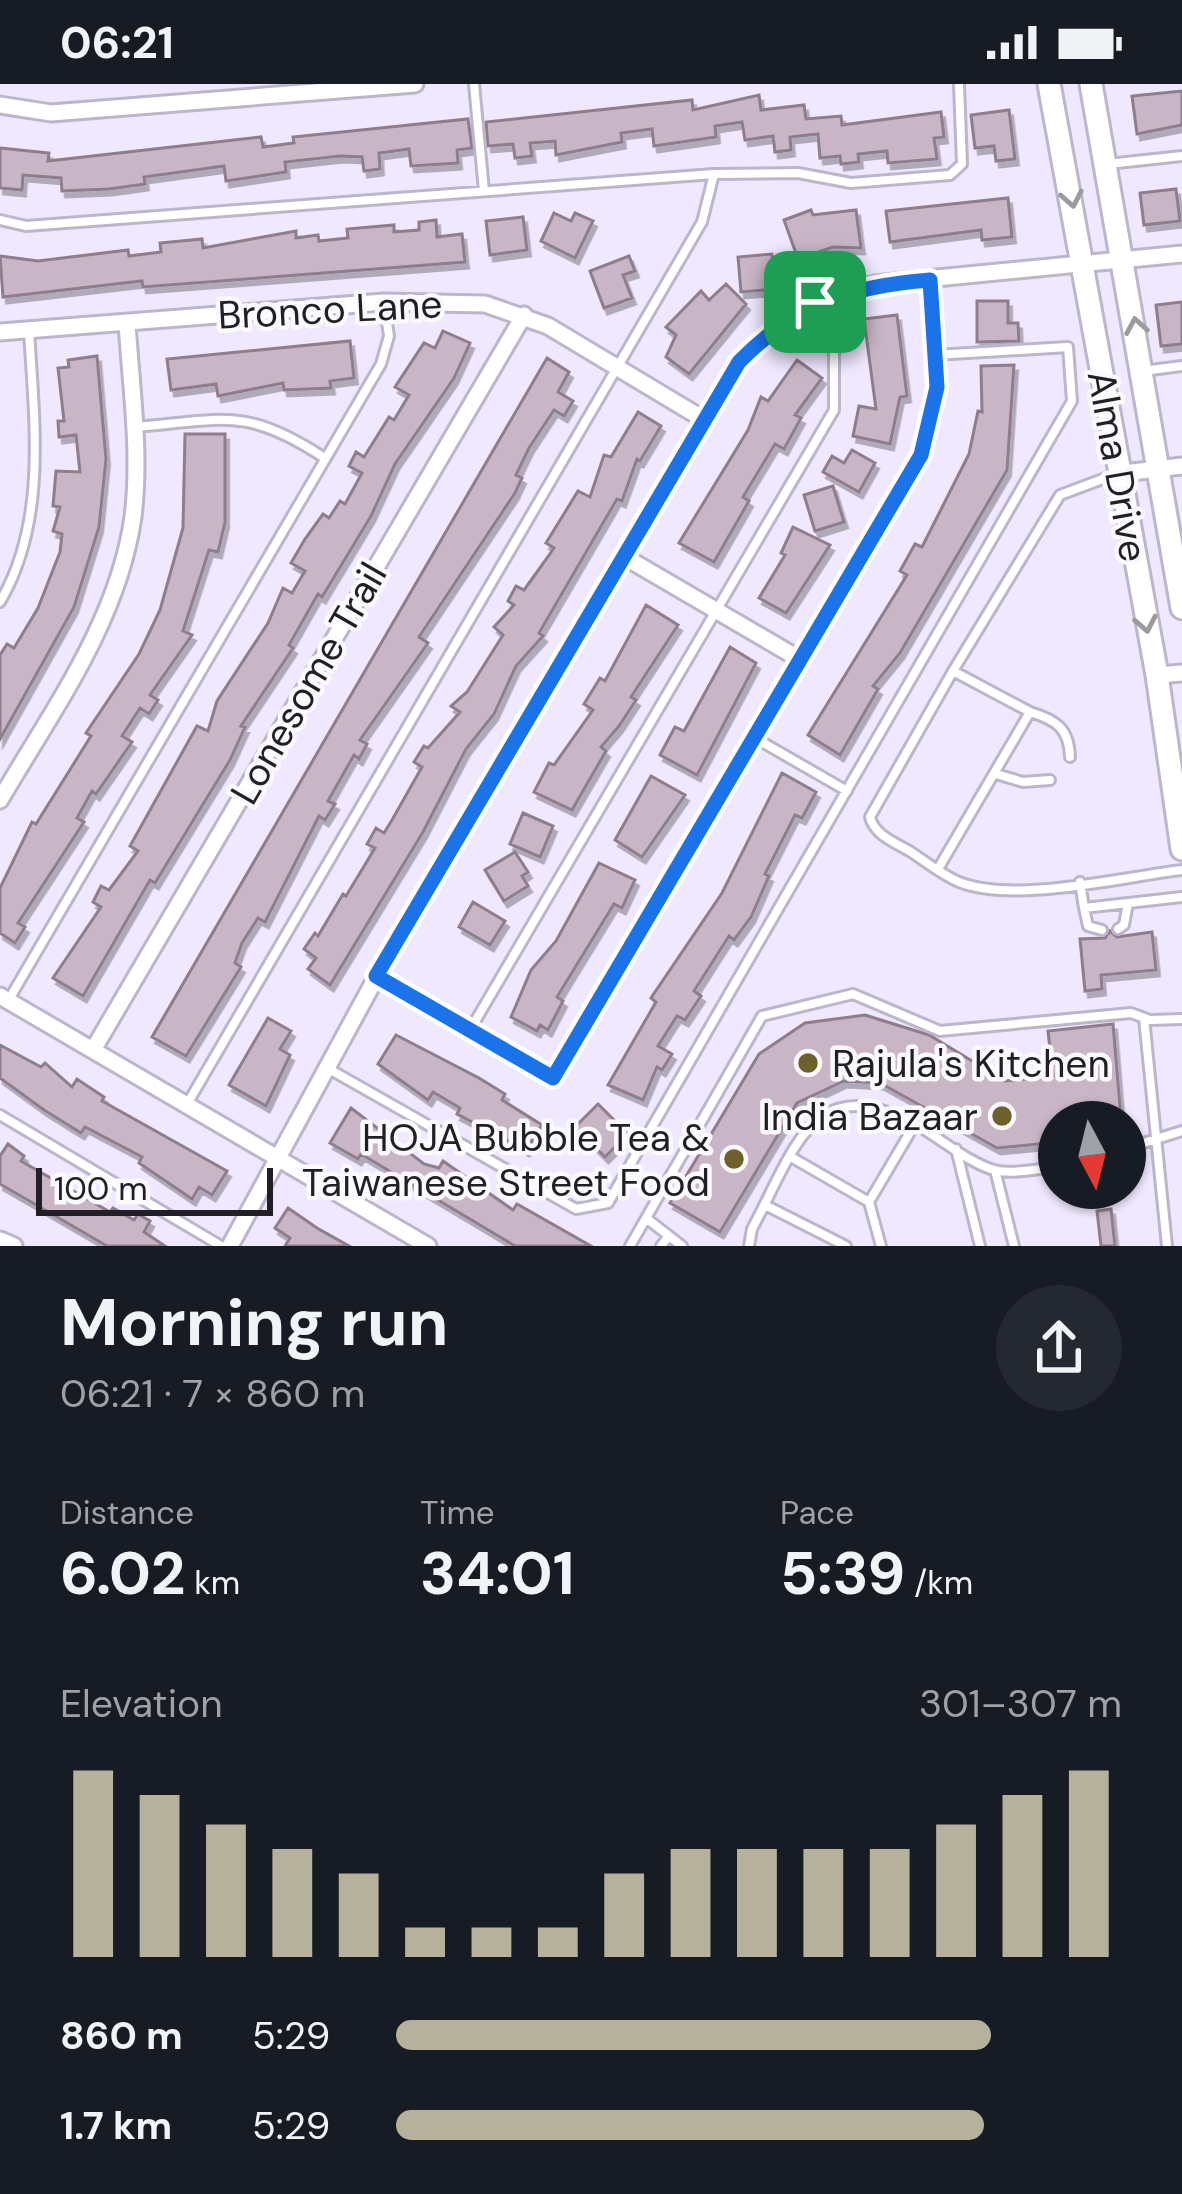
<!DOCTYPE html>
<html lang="en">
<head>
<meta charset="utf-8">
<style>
	body { margin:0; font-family:"DM Sans",sans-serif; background:#242831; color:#f1f3f6; height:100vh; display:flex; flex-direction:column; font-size:45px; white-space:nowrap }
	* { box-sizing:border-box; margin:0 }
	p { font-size:39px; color:#9ea1a6 }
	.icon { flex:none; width:66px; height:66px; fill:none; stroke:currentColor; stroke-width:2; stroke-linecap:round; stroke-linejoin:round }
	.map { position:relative; height:1162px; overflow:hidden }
	.panel { display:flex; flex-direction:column; background:#171b24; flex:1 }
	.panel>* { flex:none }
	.needle { width:78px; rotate:173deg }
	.controls { position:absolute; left:1038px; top:1017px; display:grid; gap:24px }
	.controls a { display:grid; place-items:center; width:108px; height:108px; border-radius:50%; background:#171b24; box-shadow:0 3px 9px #0004; font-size:60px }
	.scale { position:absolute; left:36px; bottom:30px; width:237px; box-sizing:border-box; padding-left:12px; border:6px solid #211e26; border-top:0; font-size:33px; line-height:42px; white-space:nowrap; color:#211e26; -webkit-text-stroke:9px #faf9fd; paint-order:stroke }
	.pin { position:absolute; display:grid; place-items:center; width:102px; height:102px; color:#fff; margin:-51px; border-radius:24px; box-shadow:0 6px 18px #0006 }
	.round { display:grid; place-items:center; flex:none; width:126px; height:126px; border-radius:63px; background:#242831 }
	.overview { display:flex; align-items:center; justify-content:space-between; height:204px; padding:0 60px }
	h1 { font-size:66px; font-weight:700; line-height:90px }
	.metrics { display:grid; grid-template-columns:repeat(3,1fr); gap:18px; height:204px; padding:12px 60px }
	.metrics div { display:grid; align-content:center }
	.metrics b { font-size:60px; font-weight:700 }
	.metrics small { font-size:33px; font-weight:400 }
	.metrics p { font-size:33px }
	.chart { height:336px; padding:24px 60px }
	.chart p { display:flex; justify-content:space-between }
	.chart svg { width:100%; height:216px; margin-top:12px; stroke:#b6b19c; stroke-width:6 }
	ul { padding:0 60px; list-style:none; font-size:39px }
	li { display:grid; grid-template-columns:192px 144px 1fr; align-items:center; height:90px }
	li i { height:30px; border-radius:15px; background:#b6b19c }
	.status { display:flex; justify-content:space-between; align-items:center; height:84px; padding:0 60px; background:#171b24; direction:ltr }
	.status svg { height:33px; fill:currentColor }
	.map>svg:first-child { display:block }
</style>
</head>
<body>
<div class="status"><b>06:21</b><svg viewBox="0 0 49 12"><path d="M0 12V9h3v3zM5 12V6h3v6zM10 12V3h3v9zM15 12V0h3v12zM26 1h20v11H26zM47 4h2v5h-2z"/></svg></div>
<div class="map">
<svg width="1182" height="1162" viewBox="0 0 1182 1162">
	<defs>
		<filter id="shadow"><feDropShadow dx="3.5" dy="6" stdDeviation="0" flood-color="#0004"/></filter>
	</defs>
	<rect width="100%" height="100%" fill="#efe8fe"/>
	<path fill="#c8b6c6" stroke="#8e7d8c" stroke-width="3" filter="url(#shadow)" d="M1182,7V41L1137,50L1132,12Z
		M759,11L761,26L804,21L806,35L841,32L842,41L941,28L944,53L934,54L937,75L888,79L887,67L858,70L859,78L841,80L840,72L820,74L818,50L790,53L791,66L775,68L773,52L745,56L742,38L715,42L716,53L654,62L652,45L621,49L622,58L556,71L555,57L530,59L532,72L515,74L513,60L488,62L486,38L692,16L693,26Z
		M1009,26L1015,75L996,77L994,62L975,64L971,31Z
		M468,35L472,64L457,66L458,79L411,82L409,65L379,69L380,85L364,87L362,73L340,72L285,78L286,88L226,97L224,82L144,93L145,100L109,105L62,107L61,94L23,91L22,106L0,104V64L49,69L48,77L261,53L263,63L294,59L293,53Z
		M1176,105L1180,137L1144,141L1140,109Z
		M1008,114L1012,153L982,156L981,146L890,158L886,127Z
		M811,126L813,131L856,126L861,164L833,163L798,175L784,136Z
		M554,129L571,137L575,129L593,137L575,174L541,157Z
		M523,133L527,166L490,171L486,137Z
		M436,136L437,153L462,150L465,178L143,203L142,197L3,213L0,172L38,177L128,166L129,172L161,168L160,159L202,155L203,164L296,147V154L318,151L319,157L348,154L347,145L394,141V148L419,146V138Z
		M772,170L776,205L741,208L738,173Z
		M629,172L635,187L623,191L632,214L604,224L590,187Z
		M726,200L746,220L689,290L666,273L676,251L666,243L701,207L709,216Z
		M977,217H1008V239H1018L1019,257L977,258Z
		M1182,218V260L1161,262L1156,221Z
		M897,231L907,312L900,313L890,360L853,352L859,322L876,325L864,235Z
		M443,247L470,259L454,294L395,380L371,432L322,513L318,510L289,561L293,564L241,642L245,643L230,676L155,799L150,796L83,912L53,894L101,823L93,818L101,802L109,806L138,767L130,762L197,642L208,647L217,617L268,539L283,504L292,509L305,487L291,479L305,455L323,430L329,434L340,417L345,420L362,389L349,382L356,368L364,373L389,333L394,336L409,311L395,303L424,259L435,264Z
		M350,257L354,294L330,297L331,304L284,306L283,299L218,312L216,300L171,306L167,275Z
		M97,272L106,375L99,443L74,523L0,655V571L7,560L14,564L38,524L60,468L62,450L53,447L60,423L53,422L56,387L80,388L76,351L59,353L58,337H64L58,284L69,283L68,276Z
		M547,274L569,288L558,308L573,317L564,332L554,326L529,364L516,391L522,394L515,409L419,553L428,559L360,656L367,660L359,675L354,671L328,717L335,720L325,736L319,732L265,838L258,834L242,859L235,879L241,883L186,972L152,953Z
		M797,276L822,294L795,331L801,334L784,365L775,360L743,413L749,417L714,478L679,459L748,346L761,313L768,317Z
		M1014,281L1007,386L900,569L873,602L878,605L840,671L808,651L907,491L900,487L915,460L922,463L969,370L978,327L982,328L981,282Z
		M638,328L661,342L640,377L637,375L622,417L617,415L539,549L543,552L516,582L494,630L466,665L423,748L330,901L308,885L316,874L304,865L315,849L318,852L343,810L346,812L375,764L367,760L376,744L384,749L392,736L422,683L414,678L424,662L428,664L460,628L451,622L467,608L503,551L494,543L514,521L508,517L516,502L524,506L537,488L554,464L546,459L578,407L590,413L604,371L611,373Z
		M185,350H225V438L218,468L209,466L183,547L192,551L150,611L158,616L149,630L140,624L122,652L132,658L96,710L92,707L77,734L84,738L18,839L25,843L15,859L0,849V804L32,738L36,740L91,652L86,649L139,570L160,526L183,444Z
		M852,366L875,379L859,408L823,388L832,372L844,379Z
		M833,402L844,438L815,447L804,411Z
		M793,443L830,461L786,529L759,514L785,471L781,469Z
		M646,521L678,541L631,613L636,616L619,642L601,663L606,667L572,726L534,708L549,679L554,681L593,626L584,620L600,594L605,597Z
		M730,563L756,579L697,691L660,671L675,643L684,647Z
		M782,689L816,708L802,734L795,731L765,790L769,792L751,833L734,856L729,852L694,907L701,912L685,936L677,932L658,962L672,970L662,986L657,983L643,1016L608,1001L656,918L651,914L722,809Z
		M651,692L685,711L642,773L615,756Z
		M523,729L553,742L540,773L510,760Z
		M515,768L528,788L522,792L528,802L504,817L485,786Z
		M599,779L635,796L622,824L614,820L557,913L563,917L548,946L540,941L537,947L511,933L531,886L556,857Z
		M473,818L505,837L490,861L459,843Z
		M1110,847L1117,853L1152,848L1156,886L1101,891L1102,905L1085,907L1080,855L1105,854Z
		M865,931L929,951L1005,997L1053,992L1048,947L1113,940L1121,1034L1059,1038V1058L997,1064L880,999L844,997L797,1019L720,1148L670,1119L759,970L805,939Z
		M268,934L291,947L280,965L290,971L266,1022L229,1001Z
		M396,951L479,994L505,1010L502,1016L542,1041L526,1066L457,1030L460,1024L433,1008L428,1016L378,980Z
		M0,961L41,983L45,979L72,1003L77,995L104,1013L102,1017L227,1087L212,1111L199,1103L192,1115L139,1079L142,1073L85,1043L81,1049L44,1026L0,994Z
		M598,1020L628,1050L605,1073L575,1043Z
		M351,1024L424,1080L439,1084L443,1077L513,1126L517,1120L591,1162H515L361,1070L358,1075L330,1059Z
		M8,1060L24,1072L21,1077L110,1128L113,1124L134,1136L138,1130L150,1137L144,1148L165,1162H107L0,1100V1072Z
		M288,1124L317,1144L349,1162H285L290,1154L275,1144Z
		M1111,1125L1115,1162H1101L1097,1127Z"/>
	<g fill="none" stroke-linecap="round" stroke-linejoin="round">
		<defs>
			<path id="lane" d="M474,0L484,107
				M1108,80L1182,72
				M0,136L26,142L714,90L798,89L851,99L950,91L962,80L959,0
				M1143,287L1182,282
				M135,343C223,336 245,322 323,373
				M0,518C48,437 34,336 29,246
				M953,587L1060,411L1116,390
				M1030,628C1056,636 1069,644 1070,673
				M755,654L847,707
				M996,690L1023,698L1050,696
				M938,785L1030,628L953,587L870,733C874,751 896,759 911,768C926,778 942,791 959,798C1014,820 1122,793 1182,786
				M1080,798L1084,824L1182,813
				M1084,824L1088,842L1102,846
				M1118,845L1124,841L1128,819
				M8,917L381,280L389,252L384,219
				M1144,934L1167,1162
				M470,946L834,326V259L816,220
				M329,985L576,1125L608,1119L1072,317L1068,263L935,271
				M186,1022L702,138L714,90
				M0,1031L221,1162
				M956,1065L980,1162
				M791,1073L869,1118
				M1125,1074L1140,1060L1182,1047
				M995,1086L1014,1162
				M765,1121L846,1162
				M646,1134L682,1162
				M630,1162L762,932L853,910L940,947L1131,929L1150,936L1182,935
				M661,1162L669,1152
				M749,1162L752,1145C796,1063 813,982 922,1044C943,1057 970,1079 994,1086C1012,1091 1040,1084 1059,1083
				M881,1162L869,1118L915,1040"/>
			<path id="street" d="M0,21L51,29L415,0
				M0,248L384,218L485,220L548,242L703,335
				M1116,390L1182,382
				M623,472L801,576
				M1157,591L1182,589
				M0,716C52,627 118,538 133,433C141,369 131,303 127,239
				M377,892L553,995L921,371L937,303L930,195
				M0,912L428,1162
				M93,966L524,231
				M0,1156L14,1162
				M230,1162L377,892L739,278C779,236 818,213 875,200L1182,170"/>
			<path id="secondary" d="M1049,0L1157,591L1182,765
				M1091,0L1182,524"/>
		</defs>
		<use href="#lane" stroke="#bcb6cb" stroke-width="14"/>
		<use href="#street" stroke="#bcb6cb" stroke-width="21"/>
		<use href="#secondary" stroke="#bcb6cb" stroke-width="27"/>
		<use href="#lane" stroke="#fff" stroke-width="8"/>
		<use href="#street" stroke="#fff" stroke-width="15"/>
		<use href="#secondary" stroke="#fff" stroke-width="21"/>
	</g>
	<defs><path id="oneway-chevron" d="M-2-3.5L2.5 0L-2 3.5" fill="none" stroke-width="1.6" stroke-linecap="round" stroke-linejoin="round" transform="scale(3)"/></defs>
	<g stroke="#9b9a9d">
		<use href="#oneway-chevron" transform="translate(1072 115) rotate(79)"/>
		<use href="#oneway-chevron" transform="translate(1136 242) rotate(-100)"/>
		<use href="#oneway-chevron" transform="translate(1146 540) rotate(79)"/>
	</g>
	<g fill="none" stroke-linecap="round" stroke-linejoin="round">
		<defs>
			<path id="route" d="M930,196L937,303L921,371L553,994L376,892L739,278C795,220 851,202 930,196Z"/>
		</defs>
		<use href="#route" stroke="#fff" stroke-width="24"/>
		<use href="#route" stroke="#1a73e8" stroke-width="15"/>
	</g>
	<g fill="#6e602d" stroke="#faf9fd" stroke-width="4.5">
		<circle cx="808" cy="979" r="12"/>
		<circle cx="1002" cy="1032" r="12"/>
		<circle cx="734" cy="1075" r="12"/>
	</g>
	<g text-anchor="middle" stroke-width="9" stroke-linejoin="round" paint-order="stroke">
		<g font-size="39" fill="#211e26" stroke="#faf9fd">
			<text transform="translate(330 225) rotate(-3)" y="14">Bronco Lane</text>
			<text transform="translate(1118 382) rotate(80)" y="14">Alma Drive</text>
			<text transform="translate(308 599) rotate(-60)" y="14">Lonesome Trail</text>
		</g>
		<g font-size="39" fill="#211e26" stroke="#faf9fd" text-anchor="end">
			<text x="832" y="993" text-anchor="start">Rajula's Kitchen</text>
			<text x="978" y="1046">India Bazaar</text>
			<text x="710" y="1067">HOJA Bubble Tea &amp;<tspan x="710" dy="45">Taiwanese Street Food</tspan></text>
		</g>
	</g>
</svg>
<div class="controls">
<a><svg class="needle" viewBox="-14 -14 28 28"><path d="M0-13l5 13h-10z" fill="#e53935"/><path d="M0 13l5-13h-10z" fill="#9ea1a6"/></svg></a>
</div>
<div class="scale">100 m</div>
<div class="pin" style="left:815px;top:218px;background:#1e9e55"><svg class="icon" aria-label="arrive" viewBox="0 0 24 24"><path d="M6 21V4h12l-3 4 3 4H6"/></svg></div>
</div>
<section class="panel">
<div class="overview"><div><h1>Morning run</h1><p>06:21 · 7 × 860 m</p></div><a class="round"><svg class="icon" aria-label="share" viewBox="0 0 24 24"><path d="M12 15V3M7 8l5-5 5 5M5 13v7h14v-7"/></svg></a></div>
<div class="metrics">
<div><p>Distance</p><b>6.02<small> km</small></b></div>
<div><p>Time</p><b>34:01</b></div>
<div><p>Pace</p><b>5:39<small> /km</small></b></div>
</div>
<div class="chart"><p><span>Elevation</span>301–307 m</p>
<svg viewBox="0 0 160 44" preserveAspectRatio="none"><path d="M5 44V6M15 44V11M25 44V17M35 44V22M45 44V27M55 44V38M65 44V38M75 44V38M85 44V27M95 44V22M105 44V22M115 44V22M125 44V22M135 44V17M145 44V11M155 44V6"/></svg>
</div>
<ul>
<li><b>860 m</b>5:29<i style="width:82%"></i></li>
<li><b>1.7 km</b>5:29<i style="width:81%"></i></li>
</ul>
</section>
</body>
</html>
